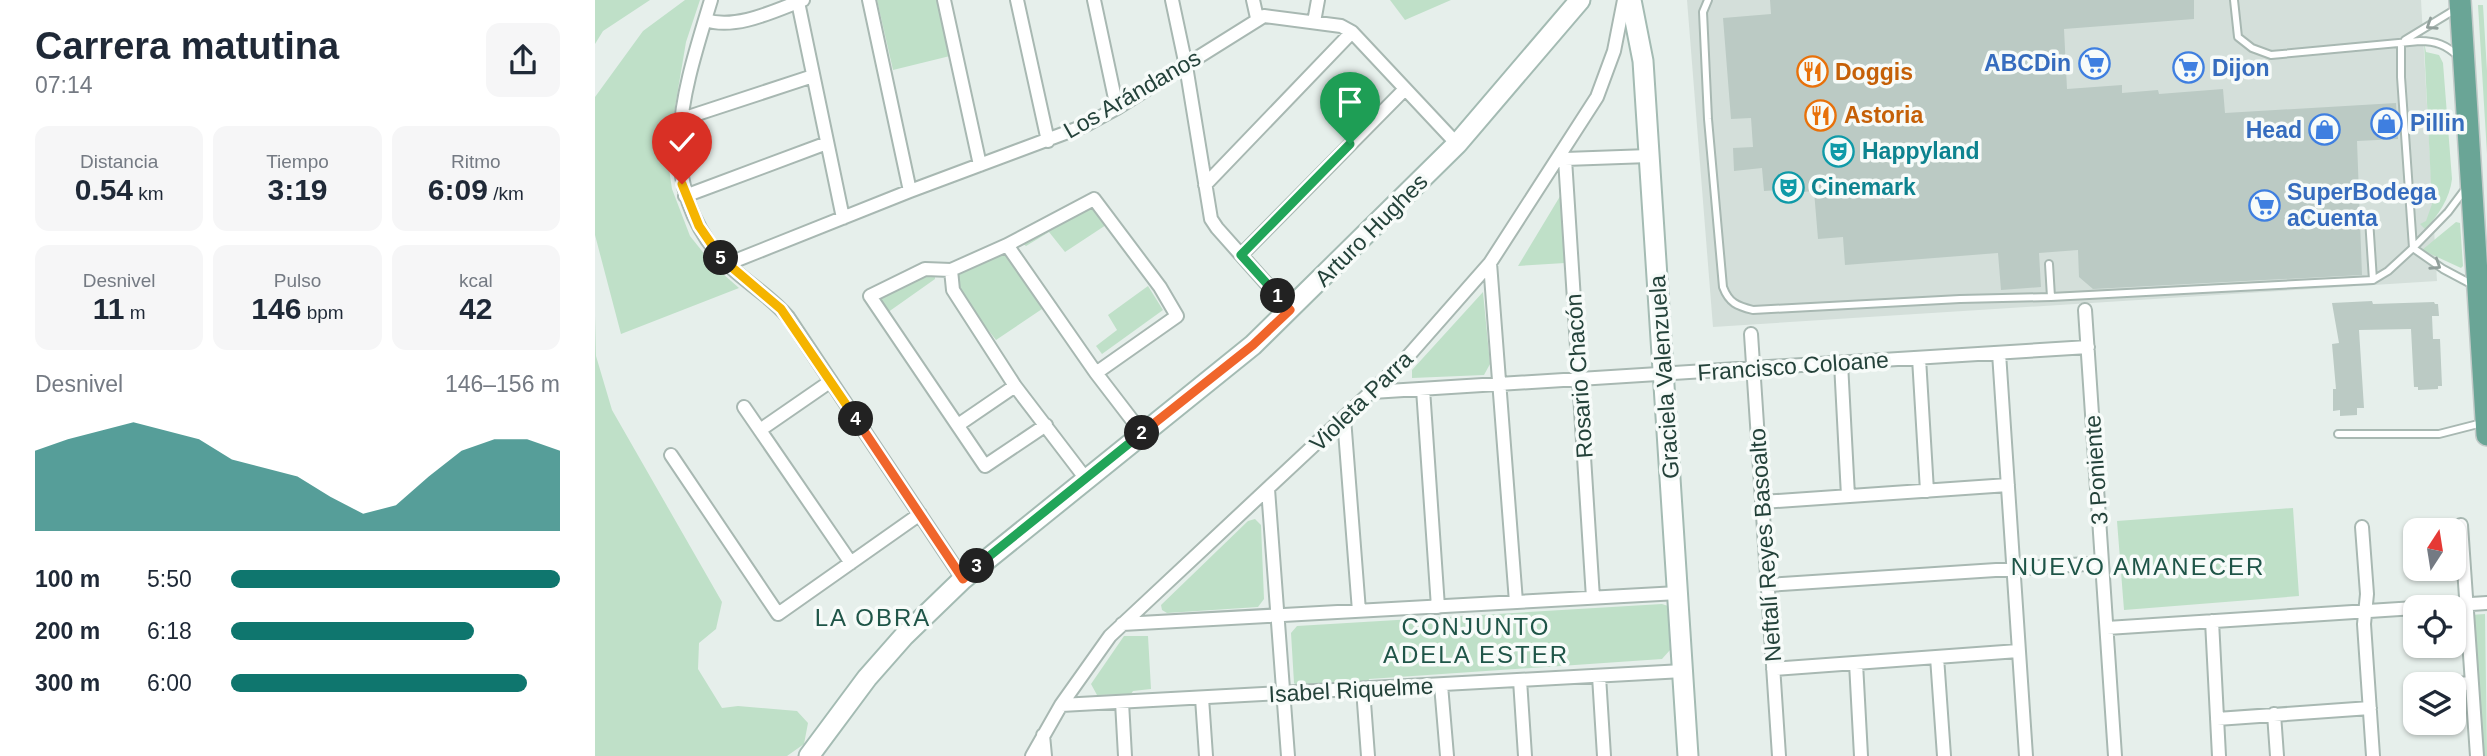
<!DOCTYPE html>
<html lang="es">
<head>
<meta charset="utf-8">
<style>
	body { margin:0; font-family:Helvetica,sans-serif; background:#f6f6f7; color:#1f2937; height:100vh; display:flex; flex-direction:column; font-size:26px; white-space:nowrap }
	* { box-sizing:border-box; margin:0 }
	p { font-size:23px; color:#747a83 }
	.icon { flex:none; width:38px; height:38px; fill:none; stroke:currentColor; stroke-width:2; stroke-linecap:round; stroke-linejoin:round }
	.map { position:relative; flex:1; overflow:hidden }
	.sheet { display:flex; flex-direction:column; background:#fff; width:595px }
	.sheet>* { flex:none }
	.needle { width:46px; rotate:12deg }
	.fabs { position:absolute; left:1808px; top:518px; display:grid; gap:14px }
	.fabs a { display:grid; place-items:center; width:63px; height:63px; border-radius:14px; background:#fff; box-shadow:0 2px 5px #0004; font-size:35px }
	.pin { position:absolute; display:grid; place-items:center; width:60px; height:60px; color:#fff; margin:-72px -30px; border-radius:50% 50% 50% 0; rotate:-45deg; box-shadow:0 0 7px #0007 }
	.pin .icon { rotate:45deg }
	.km { position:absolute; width:35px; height:35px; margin:-18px; border-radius:50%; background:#222; color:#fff; font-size:19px; line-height:35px; text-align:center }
	.round { display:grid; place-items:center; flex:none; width:74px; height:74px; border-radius:14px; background:#f6f6f7 }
	.summary { display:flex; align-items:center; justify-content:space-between; height:119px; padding:0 35px }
	h1 { font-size:38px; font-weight:600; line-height:52px }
	.figures { display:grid; grid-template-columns:repeat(3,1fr); gap:10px; height:119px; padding:7px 35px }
	.figures div { display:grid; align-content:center; border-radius:14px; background:#f6f6f7; text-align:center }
	.figures b { font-size:30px; font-weight:600 }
	.figures small { font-size:19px; font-weight:400 }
	.figures p { font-size:19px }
	.chart { height:196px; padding:14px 35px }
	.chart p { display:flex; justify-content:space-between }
	.chart svg { width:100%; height:126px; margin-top:7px; fill:#0f766e; opacity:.7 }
	ul { padding:0 35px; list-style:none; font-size:23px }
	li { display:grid; grid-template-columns:112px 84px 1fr; align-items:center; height:52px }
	li i { height:18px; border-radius:9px; background:#0f766e }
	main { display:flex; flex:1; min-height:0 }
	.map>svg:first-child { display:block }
</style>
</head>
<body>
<main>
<section class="sheet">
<div class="summary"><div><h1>Carrera matutina</h1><p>07:14</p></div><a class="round"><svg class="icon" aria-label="share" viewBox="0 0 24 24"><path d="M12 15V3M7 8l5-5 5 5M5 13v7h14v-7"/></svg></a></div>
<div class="figures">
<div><p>Distancia</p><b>0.54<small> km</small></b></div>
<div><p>Tiempo</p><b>3:19</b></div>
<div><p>Ritmo</p><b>6:09<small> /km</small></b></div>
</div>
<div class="figures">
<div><p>Desnivel</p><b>11<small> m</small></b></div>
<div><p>Pulso</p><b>146<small> bpm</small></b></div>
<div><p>kcal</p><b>42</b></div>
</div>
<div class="chart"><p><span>Desnivel</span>146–156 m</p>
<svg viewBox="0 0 160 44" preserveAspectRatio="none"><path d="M0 44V16L10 12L20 9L30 6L40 9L50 12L60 19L70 22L80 25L90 32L100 38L110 35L120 25L130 16L140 12L150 12L160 16V44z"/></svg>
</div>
<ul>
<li><b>100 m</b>5:50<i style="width:100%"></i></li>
<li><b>200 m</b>6:18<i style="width:74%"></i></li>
<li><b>300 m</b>6:00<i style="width:90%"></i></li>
</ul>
</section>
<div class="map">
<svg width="1892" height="756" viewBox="0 0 1892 756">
	<rect width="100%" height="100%" fill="#e6efeb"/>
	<path fill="#d4dfda" d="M1092,0H1826L1842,281L1118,327Z"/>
	<path fill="#bfe0c8" d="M0,0H55L8,31L0,44Z
		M90,0H105L91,42L72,155L77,189L95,236L119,266L144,288L26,334L0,235V97L48,31Z
		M282,0H342L355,56L298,70Z
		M795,0H856L810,20Z
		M1883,5H1888L1892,71V154Z
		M1829,42L1831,52L1844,55L1848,63L1857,179C1855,198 1843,216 1830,229L1825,224L1831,221L1837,204Z
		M967,193L970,263L923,266Z
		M497,203L511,225L470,252L454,232L431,246L419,237Z
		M1861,222L1865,223L1868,266L1866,268L1827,250Z
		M406,252L414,257L447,309L401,340L361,289L359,275Z
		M340,272V279L289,315L277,289Z
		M553,286L568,310L507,354L501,346L522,330L513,315Z
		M888,292L895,364L889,375L817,378V370Z
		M0,316L1,356L17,410L127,602L121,629L104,643L103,669L127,708L143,706L202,711L213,723L209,744L192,756H0Z
		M1698,508L1704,596L1529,610L1522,521Z
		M660,519L666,525L669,599L663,607L572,613L567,610L566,605L653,521Z
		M1067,604L1073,606L1075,650L1067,659L774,679L773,684L706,690L699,683L696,633L702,626Z
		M1890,614L1892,756H1885L1875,615Z
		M529,636H553L556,689L538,691L536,694L502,695L496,684Z"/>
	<path fill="#bbcac4" d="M1175,0H1599V19L1469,29L1472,89L1527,85V93L1563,90L1564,94L1628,89L1630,113L1801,103L1803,139L1762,141L1767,275L1498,289L1484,277L1483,250L1444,253L1446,287L1406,290L1403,253L1250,265L1248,237L1223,239L1219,191L1185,194L1184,190L1169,191L1167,168L1139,171L1138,148L1158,147L1156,118L1136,119L1128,18L1176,14Z
		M1777,301L1778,304L1839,302L1840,304H1843L1844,316H1837L1838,339H1845L1847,386H1843V389L1823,390V387H1819L1816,329L1764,330L1769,408H1762V415L1745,416V410L1738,411V389H1741L1737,344L1744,343L1737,303Z"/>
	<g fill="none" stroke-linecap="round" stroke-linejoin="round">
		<defs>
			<path id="lane" d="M1113,0L1108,12L1113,119L1128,287C1134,303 1142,306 1158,310L1365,299L1456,297
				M1639,0L1643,37L1657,48L1676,55L1825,41C1841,41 1851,45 1863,56
				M1810,40L1861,9
				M1871,188L1853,212L1818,248L1848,269L1878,285
				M1774,219L1778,280
				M1454,264L1456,297L1778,280L1793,271L1818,248L1806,77V43
				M1743,434H1844L1887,423"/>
			<path id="street" d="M116,0C90,87 58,175 122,253C142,278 172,292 193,317L368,579
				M274,0L315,191
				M349,0L385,165
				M422,0L453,141
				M499,0L522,108
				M577,0L591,66L616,219L622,228L695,310
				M658,0L662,18
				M203,2L248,218
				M110,20C141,30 179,11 208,0
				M719,22L723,0
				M87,119L218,76
				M965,157L970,159L998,598
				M970,159L1054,156
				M610,185L757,32
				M90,196L232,143
				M412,245L499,199L565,287L582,316L501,373
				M646,255L810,89
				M895,263L921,602
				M132,264L315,191L489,126L522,108L669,16L746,26L757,32L862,144
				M356,270L330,269L275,296L390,466L451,425
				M1490,310L1520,756
				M1156,334L1184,756
				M1404,353L1431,756
				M1324,358L1332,491
				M1246,363L1253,496
				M828,389L843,607
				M777,392L1493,347
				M149,407L256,563
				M749,418L764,611
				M363,425L420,386
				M165,430L236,381
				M76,455L183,614L325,514
				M491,479L420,386L358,290L356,270L412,245L501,373L547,433
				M673,489L693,756
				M1167,502L1413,485
				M1866,525L1882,756
				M1767,527L1772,594L1769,624L1778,756
				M1172,585L1507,563
				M1829,607L1892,603
				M1617,621L1624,756
				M527,624L1083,593
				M1512,628L1820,608
				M1342,657L1349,756
				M1261,663L1266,756
				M1178,669L1423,651
				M1004,676L1009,756
				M925,680L930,756
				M1858,684L1877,683
				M846,685L852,756
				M768,689L773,756
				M607,698L611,756
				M527,702L530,756
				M466,705L1088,671
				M1679,714L1682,756
				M1622,719L1775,708
				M448,735L450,756
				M437,756L466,705L515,636L808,362L895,263L1002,97L1019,51L1029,0"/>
			<path id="secondary" d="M1036,0L1048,61L1093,756
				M214,756L272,678L309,636L368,579L658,345L862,144L985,0"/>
			<path id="primary" d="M1865,0L1892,435"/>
		</defs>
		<use href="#lane" stroke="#a8b8b2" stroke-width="10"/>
		<use href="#street" stroke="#a8b8b2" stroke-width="16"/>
		<use href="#secondary" stroke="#a4bbb3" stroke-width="23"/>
		<use href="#primary" stroke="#c2cac8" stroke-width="24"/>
		<use href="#lane" stroke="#fff" stroke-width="6"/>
		<use href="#street" stroke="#fff" stroke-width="12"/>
		<use href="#secondary" stroke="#fff" stroke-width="19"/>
		<use href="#primary" stroke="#6aa596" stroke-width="21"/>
	</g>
	<defs><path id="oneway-chevron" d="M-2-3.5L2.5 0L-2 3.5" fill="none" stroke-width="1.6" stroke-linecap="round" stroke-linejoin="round" transform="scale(1.75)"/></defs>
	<g stroke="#92a09c">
		<use href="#oneway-chevron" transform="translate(1836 25) rotate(147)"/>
		<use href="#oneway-chevron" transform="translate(1841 265) rotate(33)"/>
	</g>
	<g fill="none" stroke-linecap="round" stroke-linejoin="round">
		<defs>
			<path id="split-1" d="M683,296L646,255L755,144"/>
			<path id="split-2" d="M547,433L658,345L695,310L683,296"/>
			<path id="split-3" d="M382,566L547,433"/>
			<path id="split-4" d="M261,419L368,579L382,566"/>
			<path id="split-5" d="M126,258L186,309L261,419"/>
			<path id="split-6" d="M87,184L104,226L126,258"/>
		</defs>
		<use href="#split-1" stroke="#fff" stroke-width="14"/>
		<use href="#split-2" stroke="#fff" stroke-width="14"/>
		<use href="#split-3" stroke="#fff" stroke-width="14"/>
		<use href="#split-4" stroke="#fff" stroke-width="14"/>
		<use href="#split-5" stroke="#fff" stroke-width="14"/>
		<use href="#split-6" stroke="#fff" stroke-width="14"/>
		<use href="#split-1" stroke="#22a559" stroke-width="9"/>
		<use href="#split-2" stroke="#f0652b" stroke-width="9"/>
		<use href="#split-3" stroke="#22a559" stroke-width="9"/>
		<use href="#split-4" stroke="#f0652b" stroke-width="9"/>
		<use href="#split-5" stroke="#f5b400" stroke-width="9"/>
		<use href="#split-6" stroke="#f5b400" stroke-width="9"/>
	</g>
	<defs>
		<symbol id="supermarket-ring" viewBox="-11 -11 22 22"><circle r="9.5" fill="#f7fbf9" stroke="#3f7fe0" stroke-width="1.5"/><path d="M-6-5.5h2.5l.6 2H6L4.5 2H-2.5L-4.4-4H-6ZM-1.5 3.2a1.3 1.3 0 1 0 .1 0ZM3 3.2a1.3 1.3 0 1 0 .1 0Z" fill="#3f7fe0"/></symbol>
		<symbol id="restaurant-ring" viewBox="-11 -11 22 22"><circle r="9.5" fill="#f7fbf9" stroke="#e8710a" stroke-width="1.5"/><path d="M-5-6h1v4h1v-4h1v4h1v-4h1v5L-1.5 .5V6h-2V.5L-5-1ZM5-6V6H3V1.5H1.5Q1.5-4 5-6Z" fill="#e8710a"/></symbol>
		<symbol id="shop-ring" viewBox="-11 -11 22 22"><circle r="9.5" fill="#f7fbf9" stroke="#3f7fe0" stroke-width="1.5"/><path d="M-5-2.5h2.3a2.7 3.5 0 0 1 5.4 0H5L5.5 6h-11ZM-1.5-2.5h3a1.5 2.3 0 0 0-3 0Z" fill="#3f7fe0"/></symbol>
		<symbol id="theatre-ring" viewBox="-11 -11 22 22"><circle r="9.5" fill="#f7fbf9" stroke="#0f9aa8" stroke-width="1.5"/><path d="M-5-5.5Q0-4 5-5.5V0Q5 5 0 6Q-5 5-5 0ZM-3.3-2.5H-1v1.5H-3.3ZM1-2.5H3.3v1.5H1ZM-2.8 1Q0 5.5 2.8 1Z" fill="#0f9aa8"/></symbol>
	</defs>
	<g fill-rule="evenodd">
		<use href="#supermarket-ring" x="1482" y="46" width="35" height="35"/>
		<use href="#supermarket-ring" x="1576" y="50" width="35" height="35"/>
		<use href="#restaurant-ring" x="1200" y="54" width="35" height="35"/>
		<use href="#restaurant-ring" x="1208" y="98" width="35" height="35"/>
		<use href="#shop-ring" x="1774" y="106" width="35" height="35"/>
		<use href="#shop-ring" x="1712" y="112" width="35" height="35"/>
		<use href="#theatre-ring" x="1226" y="134" width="35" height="35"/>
		<use href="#theatre-ring" x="1176" y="170" width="35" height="35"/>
		<use href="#supermarket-ring" x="1652" y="188" width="35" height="35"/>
	</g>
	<g text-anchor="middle" stroke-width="7" stroke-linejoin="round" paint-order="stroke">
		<g font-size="23" font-weight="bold" fill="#366cbe" stroke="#f7fbf9" text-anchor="start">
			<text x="1476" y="71" text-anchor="end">ABCDin</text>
			<text x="1617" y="76">Dijon</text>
			<text x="1815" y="131">Pillin</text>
			<text x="1707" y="138" text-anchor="end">Head</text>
			<text x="1692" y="200">SuperBodega<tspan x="1692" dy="26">aCuenta</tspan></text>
		</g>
		<g font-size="23" font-weight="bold" fill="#c56008" stroke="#f7fbf9" text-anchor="start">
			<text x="1240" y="80">Doggis</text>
			<text x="1249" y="123">Astoria</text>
		</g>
		<g font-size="23" fill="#24423a" stroke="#f7fbf9">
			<text transform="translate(537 94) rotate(-30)" y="8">Los Arándanos</text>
			<text transform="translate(776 230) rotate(-45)" y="8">Arturo Hughes</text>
			<text transform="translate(1198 366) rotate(-4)" y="8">Francisco Coloane</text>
			<text transform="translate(984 376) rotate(-94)" y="8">Rosario Chacón</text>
			<text transform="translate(1069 377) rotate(-94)" y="8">Graciela Valenzuela</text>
			<text transform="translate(766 401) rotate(-44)" y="8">Violeta Parra</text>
			<text transform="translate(1501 470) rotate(-94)" y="8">3 Poniente</text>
			<text transform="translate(1170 545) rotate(-94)" y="8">Neftalí Reyes Basoalto</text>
			<text transform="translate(756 690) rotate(-3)" y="8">Isabel Riquelme</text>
		</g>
		<g font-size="23" font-weight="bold" fill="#0d838f" stroke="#f7fbf9" text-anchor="start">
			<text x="1267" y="159">Happyland</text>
			<text x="1216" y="195">Cinemark</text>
		</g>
		<g font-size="24" letter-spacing="2" fill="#1f5548" stroke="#f7fbf9">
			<text x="1543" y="575">NUEVO AMANECER</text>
			<text x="278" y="626">LA OBRA</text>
			<text x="881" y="635">CONJUNTO<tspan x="881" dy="28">ADELA ESTER</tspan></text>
		</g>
	</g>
</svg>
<div class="fabs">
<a><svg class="needle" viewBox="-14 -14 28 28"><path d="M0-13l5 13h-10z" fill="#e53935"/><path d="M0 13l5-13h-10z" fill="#747a83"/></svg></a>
<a><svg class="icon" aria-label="locate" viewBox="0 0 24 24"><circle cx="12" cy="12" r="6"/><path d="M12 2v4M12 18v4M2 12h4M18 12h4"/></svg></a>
<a><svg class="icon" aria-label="layers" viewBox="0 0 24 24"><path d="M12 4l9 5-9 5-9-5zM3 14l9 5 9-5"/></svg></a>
</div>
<div class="pin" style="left:755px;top:144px;background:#1e9e55"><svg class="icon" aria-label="arrive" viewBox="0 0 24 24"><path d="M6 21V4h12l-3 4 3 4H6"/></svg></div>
<div class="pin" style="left:87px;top:184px;background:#d93025"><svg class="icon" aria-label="check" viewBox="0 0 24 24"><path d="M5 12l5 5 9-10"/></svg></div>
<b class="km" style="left:683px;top:296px">1</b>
<b class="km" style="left:547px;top:433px">2</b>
<b class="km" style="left:382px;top:566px">3</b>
<b class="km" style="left:261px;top:419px">4</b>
<b class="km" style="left:126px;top:258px">5</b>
</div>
</main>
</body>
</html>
